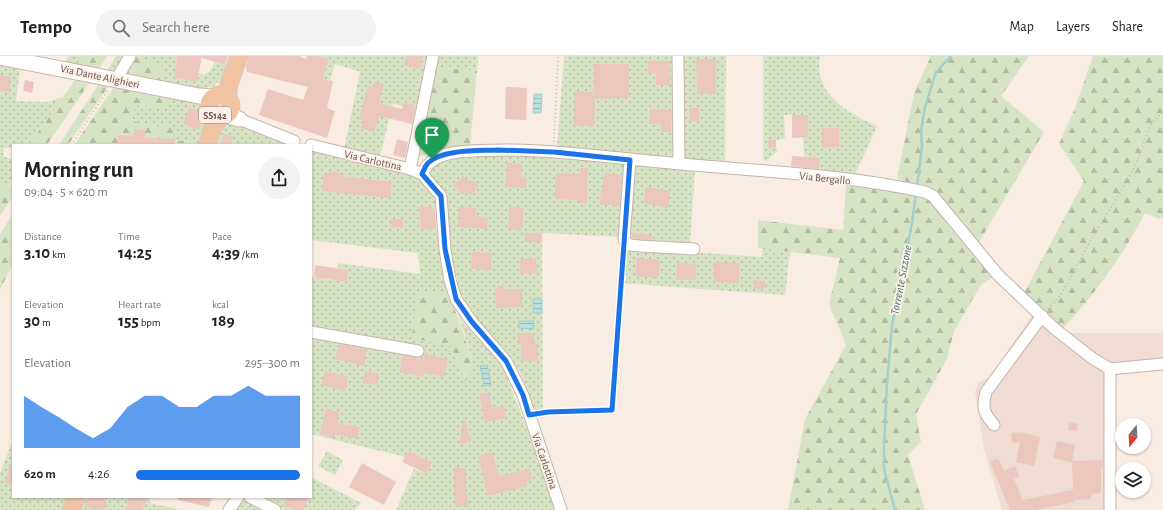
<!DOCTYPE html>
<html lang="en">
<head>
<meta charset="utf-8">
<style>
	body { margin:0; font-family:"Alegreya Sans",sans-serif; background:#f2f2f2; color:#222; height:100vh; display:flex; flex-direction:column; font-size:15px; white-space:nowrap }
	* { box-sizing:border-box; margin:0 }
	p { font-size:13px; color:#767676 }
	.icon { flex:none; width:22px; height:22px; fill:none; stroke:currentColor; stroke-width:2; stroke-linecap:round; stroke-linejoin:round }
	.map { position:relative; flex:1; overflow:hidden }
	.drawer { position:absolute; left:12px; top:88px; width:300px; height:354px; display:flex; flex-direction:column; background:#fff; border-radius:0px; box-shadow:0 1px 3px #0004 }
	.drawer>* { flex:none }
	.needle { width:26px; rotate:198deg }
	.buttons { position:absolute; left:1115px; top:362px; display:grid; gap:8px }
	.buttons a { display:grid; place-items:center; width:36px; height:36px; border-radius:50%; background:#fff; box-shadow:0 1px 3px #0004; font-size:20px }
	.pin { position:absolute; display:grid; place-items:center; width:34px; height:34px; color:#fff; margin:-41px -17px; border-radius:50% 50% 50% 0; rotate:-45deg; box-shadow:0 0 4px #0007 }
	.pin .icon { rotate:45deg }
	.round { display:grid; place-items:center; flex:none; width:42px; height:42px; border-radius:21px; background:#f2f2f2 }
	.headline { display:flex; align-items:center; justify-content:space-between; height:68px; padding:0 12px }
	h1 { font-size:22px; font-weight:700; line-height:30px }
	.metrics { display:grid; grid-template-columns:repeat(3,1fr); gap:6px; height:68px; padding:4px 12px }
	.metrics div { display:grid; align-content:center }
	.metrics b { font-size:17px; font-weight:700 }
	.metrics small { font-size:11px; font-weight:400 }
	.metrics p { font-size:11px }
	.chart { height:112px; padding:8px 12px }
	.chart p { display:flex; justify-content:space-between }
	.chart svg { width:100%; height:72px; margin-top:4px; fill:#1a73e8; opacity:.7 }
	ul { padding:0 12px; list-style:none; font-size:13px }
	li { display:grid; grid-template-columns:64px 48px 1fr; align-items:center; height:30px }
	li i { height:10px; border-radius:5px; background:#1a73e8 }
	header { display:flex; align-items:center; gap:24px; box-sizing:border-box; height:56px; padding:0 20px; background:#fff; border-bottom:1px solid #e0e0e0 }
	header strong { font-size:19px }
	nav { display:flex; gap:22px; margin-inline-start:auto; font-size:14px }
	.search { width:280px; height:36px; background:#f2f2f2; display:flex; align-items:center; gap:10px; box-sizing:border-box; padding:0 14px; border-radius:22px; color:#767676; font-size:15px }
	.map>svg:first-child { display:block }
</style>
</head>
<body>
<header>
<strong>Tempo</strong>
<div class="search"><svg class="icon" aria-label="search" viewBox="0 0 24 24"><circle cx="10" cy="10" r="6"/><path d="M15 15l6 6"/></svg>Search here</div>
<nav><a>Map</a><a>Layers</a><a>Share</a></nav>
</header>
<div class="map">
<svg width="1163" height="454" viewBox="0 0 1163 454">
	<defs>
		<pattern id="grass-dots" width="8" height="8" patternUnits="userSpaceOnUse"><rect width="8" height="8" fill="#d7e4c3"/><path d="M2 2h.1M6 6h.1" fill="none" stroke="#b3bba1" stroke-width="1.8" stroke-linecap="round"/></pattern>
		<pattern id="forest-firs" width="22" height="20" patternUnits="userSpaceOnUse"><rect width="22" height="20" fill="#d7e4c3"/><path d="M5 1l3.5 6h-7zM16 11l3.5 6h-7z" fill="#b3bba1"/></pattern>
		<pattern id="water-rules" width="6" height="5" patternUnits="userSpaceOnUse"><rect width="6" height="5" fill="#badfdd"/><path d="M0 2.5h6" fill="none" stroke="#9bb7b5"/></pattern>
	</defs>
	<rect width="100%" height="100%" fill="#f9ece2"/>
	<path fill="#efdcd2" d="M1032,259L1056,282L1062,273L1069,277H1163V310L1117,318L1115,328L1114,454H1002L984,393L975,336L978,327L992,319Z"/>
	<path fill="url(#grass-dots)" d="M68,0H82L77,9L65,7Z
		M116,0H127L116,18L107,15Z
		M136,0H177L174,22L197,26L199,17L203,19L209,16L215,6L229,10L223,21L214,30L202,33L164,27Z
		M319,0H478L477,15L433,11L420,50L404,46L403,50L393,48L380,100L365,99L344,93L360,16L335,8L330,24L323,23L329,3Z
		M564,0H726L725,108L557,93Z
		M763,0H820C813,38 848,57 877,70L855,119L818,114L819,102L804,101L803,81H808L807,59H784L785,83L776,84V91L778,94L767,105L763,104Z
		M0,7L20,11L16,45L48,46L63,41L29,89H13V92H4L3,100L13,104C13,121 16,126 0,135Z
		M173,40C216,50 213,49 197,89H194V86L171,84L172,79L169,68L157,71L125,64L137,49L167,53Z
		M233,67L289,89H216L223,72Z
		M311,95L401,115L429,129L438,153H432V150L419,151L421,174L440,173L448,234L443,237L451,290L466,326L473,305L457,255L464,268L487,292L504,314L547,423L555,454H396L414,413L427,418L432,406L408,395L405,401L311,378V221L347,226L348,214L338,212V207L420,218L418,197L311,184Z
		M456,98L538,99L627,107L620,181L542,177L543,358H536L522,320L512,303L472,260L463,247L451,199L448,156L443,140L429,116L433,107Z
		M638,109L695,113L690,189L631,185L629,182L633,115Z
		M620,191L762,201L763,192L790,196L785,239L619,227Z
		M12,386L13,441H66L61,454H0V417Z
		M327,395L343,404L335,419L318,410Z
		M311,421L361,447L355,454H286L261,441H311Z
		M82,441H150V447L182,454H77Z
		M244,441H245L268,454H235Z"/>
	<path fill="url(#forest-firs)" d="M82,0H107L98,14L77,9Z
		M136,0L163,10L164,27L124,19Z
		M931,0H1029L1001,40L1044,76L978,188L935,134L897,123L914,37Z
		M1093,0H1163V162L1159,163L1145,157C1123,199 1095,239 1062,273L1024,237L1084,125L1059,88L1075,52Z
		M433,11L477,15L470,90L416,101Z
		M75,24L90,26L47,89H29Z
		M100,26L108,31L68,89H59Z
		M116,28L173,40L167,53L138,49L126,64L157,71L169,68L177,72L171,84L195,86L194,89H74Z
		M13,124V140L0,160V128L11,129Z
		M846,128L908,136L928,141L994,220L981,229L954,275L947,303L916,358L921,386L908,399L925,454H788L805,363L846,289L829,248L840,202L758,192V164L843,174Z
		M13,158V207L0,234V178Z
		M448,234L473,305V314L465,326L451,290L412,282L417,237H443Z"/>
	<path fill="url(#water-rules)" stroke="#a1d0ce" d="M534,38H542L541,57H533Z
		M533,243H542V257H533Z
		M519,265H534L533,273L519,272Z
		M487,309L491,329L484,330L480,310Z"/>
	<g fill="none" stroke-linecap="round" stroke-linejoin="round">
		<path stroke="#a1d0ce" stroke-width="2.5" d="M917,131L922,91L921,75L925,51L936,16L951,0
			M895,454L884,413V389L887,328L892,269L912,167L916,136"/>
	</g>
	<path fill="#ebc7be" d="M177,0H202L197,26L174,22Z
		M202,0H228L225,9L202,2Z
		M249,0H299L306,3L307,0H319L329,3L323,23L333,25L327,52L335,55L327,82L259,59L268,33L303,44L308,31L247,16L246,11Z
		M407,0H423L420,13L404,9Z
		M696,3H716V38H697Z
		M648,5H670V29H656V17H648Z
		M594,8H629V42L595,43L594,70H574L575,35L594,36Z
		M0,19L11,21L9,36L0,35Z
		M25,24L34,26L32,37L23,35Z
		M375,26L384,28L379,47L402,53L404,46L416,49L412,68L379,60L374,76L361,72L363,64L359,63L368,30L374,32Z
		M506,31L527,32L526,64L505,63Z
		M189,52L205,58L199,74L183,68Z
		M689,52H699V65H690Z
		M650,53L672,54L671,76H661L662,68H649Z
		M792,59H808V81L792,82Z
		M822,72H839V91H822Z
		M135,73L145,74V82L175,83L174,89H118V79L134,80Z
		M224,78L233,81L231,89H220Z
		M397,83L408,86L405,102L393,99Z
		M768,84H776V91L769,92Z
		M792,100L819,102V113L791,110Z
		M507,107L522,108L521,121L527,122L526,132L505,131Z
		M580,112H588L587,147H579V144L555,143L556,117L580,118Z
		M329,115L341,117V120L392,126L390,142L322,135L324,118L328,119Z
		M605,117L621,119L620,150L599,148Z
		M463,120L470,126L472,124L479,130L470,139L466,135L462,139L453,130Z
		M646,131L670,135L668,152L644,147Z
		M432,150V153H435L436,173L421,174L419,151Z
		M459,151L476,152V160L488,161L487,173L458,171Z
		M509,151L524,152L522,174L508,173Z
		M391,163H403V172L391,171Z
		M525,177H542V186H525Z
		M632,177L652,179V184L632,182Z
		M472,196L492,197L491,214L471,213Z
		M536,202L537,217H520V203Z
		M637,202L660,204L658,222L635,220Z
		M714,206L739,207V227L714,226Z
		M677,207L696,208V224H676Z
		M315,209L348,214L347,226L314,221Z
		M754,224L765,225L764,234L753,233Z
		M504,227L503,234L522,233V251L496,252L495,233Z
		M518,277H534V288H537L538,305H521V289H518Z
		M339,288L367,294L364,310L335,303Z
		M425,298L448,303L444,321L424,317L423,321L399,316L403,299L424,304Z
		M325,315L348,321L345,335L321,329Z
		M365,315L379,318L377,329L363,327Z
		M489,336L492,352L504,350L506,362L485,366L479,338Z
		M326,353L339,356L337,367L360,371L357,383L335,378L334,382L320,378Z
		M464,361L471,386L459,388Z
		M1069,366L1078,368L1077,375L1068,374Z
		M1019,376L1040,381L1034,410L1016,406L1020,386L1012,387L1011,377Z
		M1057,385L1075,389L1072,406L1053,402Z
		M408,395L432,406L427,418L402,406Z
		M492,396L499,420L529,413L532,424L526,425L527,430L488,440L478,400Z
		M998,402L1004,415L1015,410L1019,421L1014,423L1023,444L1073,434L1072,405L1103,404V411H1101V437L1091,438V443L1074,444V446L1036,454H1010L990,406Z
		M11,407H13V429L5,427Z
		M362,407L396,426L384,449L349,431Z
		M454,411L466,413V433L469,450H455Z
		M88,441H105L104,444L107,446L104,454L84,452Z
		M130,441H148L143,454H125Z
		M178,441H212L209,451L178,444Z
		M287,441H309L303,454H294L283,449Z"/>
	<g fill="none" stroke-linecap="round" stroke-linejoin="round">
		<defs>
			<path id="street" d="M678,0L679,108
				M116,24L130,0
				M239,63L294,85L293,89
				M311,89L410,113L422,118L441,140L445,193L450,224L456,243L472,266L506,305L523,339L561,454
				M630,104L624,184L629,189L640,190L694,193
				M410,113L433,0
				M422,118C429,103 442,98 458,96C529,89 600,101 670,107C755,115 842,118 925,136L933,140L998,219L1055,273L1092,302L1110,313L1163,308
				M311,276L418,295
				M994,369C983,356 982,352 986,336L1042,260
				M250,441L275,454
				M229,454L238,441
				M1110,454V313"/>
			<path id="secondary" d="M0,1L199,40L213,41
				M225,59L239,63"/>
			<path id="primary" d="M209 50a11 11 0 1 1 22 0a11 11 0 1 1-22 0Z
				M227,42L229,28L239,0
				M207,89L213,71L222,60
				M71,454L76,441"/>
		</defs>
		<use href="#street" stroke="#c8b2ab" stroke-width="13"/>
		<use href="#secondary" stroke="#cdb3ab" stroke-width="17"/>
		<use href="#primary" stroke="#d3cbc9" stroke-width="19"/>
		<path stroke="#cfaaa1" stroke-width="1.5" stroke-dasharray="1 3" stroke-linecap="butt" d="M554,86L558,0
			M71,89L108,34
			M1048,253C1066,236 1075,212 1087,191C1105,159 1127,130 1141,96C1145,85 1150,61 1163,58
			M539,357L612,354L623,196"/>
		<use href="#street" stroke="#fff" stroke-width="11"/>
		<use href="#secondary" stroke="#fff" stroke-width="15"/>
		<use href="#primary" stroke="#f0c4a2" stroke-width="17"/>
	</g>
	<g fill="none" stroke-linecap="round" stroke-linejoin="round">
		<defs>
			<path id="route" d="M498,94L554,96L630,104L612,354L548,356L529,359L523,339L506,305L472,266L456,243L445,193L441,140L422,118C424,114 425,110 428,107C442,93 479,95 498,94Z"/>
		</defs>
		<use href="#route" stroke="#fff" stroke-width="8"/>
		<use href="#route" stroke="#1a73e8" stroke-width="5"/>
	</g>
	<g text-anchor="middle" stroke-width="3.5" stroke-linejoin="round" paint-order="stroke">
		<rect fill="#fcf0e8" stroke="#98817b" stroke-width="1" x="199" y="51" width="32" height="16" rx="3"/>
		<g font-size="10" font-weight="bold" fill="#6d514c">
			<text x="215" y="63">SS142</text>
		</g>
		<g font-size="11" fill="#6d514c" stroke="#fcf0e8">
			<text transform="translate(100 20) rotate(12)" y="4">Via Dante Alighieri</text>
			<text transform="translate(373 104) rotate(13)" y="4">Via Carlottina</text>
			<text transform="translate(825 122) rotate(6)" y="4">Via Bergallo</text>
			<text transform="translate(545 405) rotate(71)" y="4">Via Carlottina</text>
		</g>
		<g font-size="12" font-style="italic" fill="#467776" stroke="#fcf0e8">
			<text transform="translate(901 224) rotate(-79)" y="4">Torrente Sizzone</text>
		</g>
	</g>
</svg>
<div class="buttons">
<a><svg class="needle" viewBox="-14 -14 28 28"><path d="M0-13l5 13h-10z" fill="#e53935"/><path d="M0 13l5-13h-10z" fill="#767676"/></svg></a>
<a><svg class="icon" aria-label="layers" viewBox="0 0 24 24"><path d="M12 4l9 5-9 5-9-5zM3 14l9 5 9-5"/></svg></a>
</div>
<div class="pin" style="left:432px;top:103px;background:#1e9e55"><svg class="icon" aria-label="arrive" viewBox="0 0 24 24"><path d="M6 21V4h12l-3 4 3 4H6"/></svg></div>
<section class="drawer">
<div class="headline"><div><h1>Morning run</h1><p>09:04 · 5 × 620 m</p></div><a class="round"><svg class="icon" aria-label="share" viewBox="0 0 24 24"><path d="M12 15V3M7 8l5-5 5 5M5 13v7h14v-7"/></svg></a></div>
<div class="metrics">
<div><p>Distance</p><b>3.10<small> km</small></b></div>
<div><p>Time</p><b>14:25</b></div>
<div><p>Pace</p><b>4:39<small> /km</small></b></div>
</div>
<div class="metrics">
<div><p>Elevation</p><b>30<small> m</small></b></div>
<div><p>Heart rate</p><b>155<small> bpm</small></b></div>
<div><p>kcal</p><b>189</b></div>
</div>
<div class="chart"><p><span>Elevation</span>295–300 m</p>
<svg viewBox="0 0 160 44" preserveAspectRatio="none"><path d="M0 44V12L10 19L20 25L30 32L40 38L50 32L60 19L70 12L80 12L90 19L100 19L110 12L120 12L130 6L140 12L150 12L160 12V44z"/></svg>
</div>
<ul>
<li><b>620 m</b>4:26<i style="width:100%"></i></li>
</ul>
</section>
</div>
</body>
</html>
